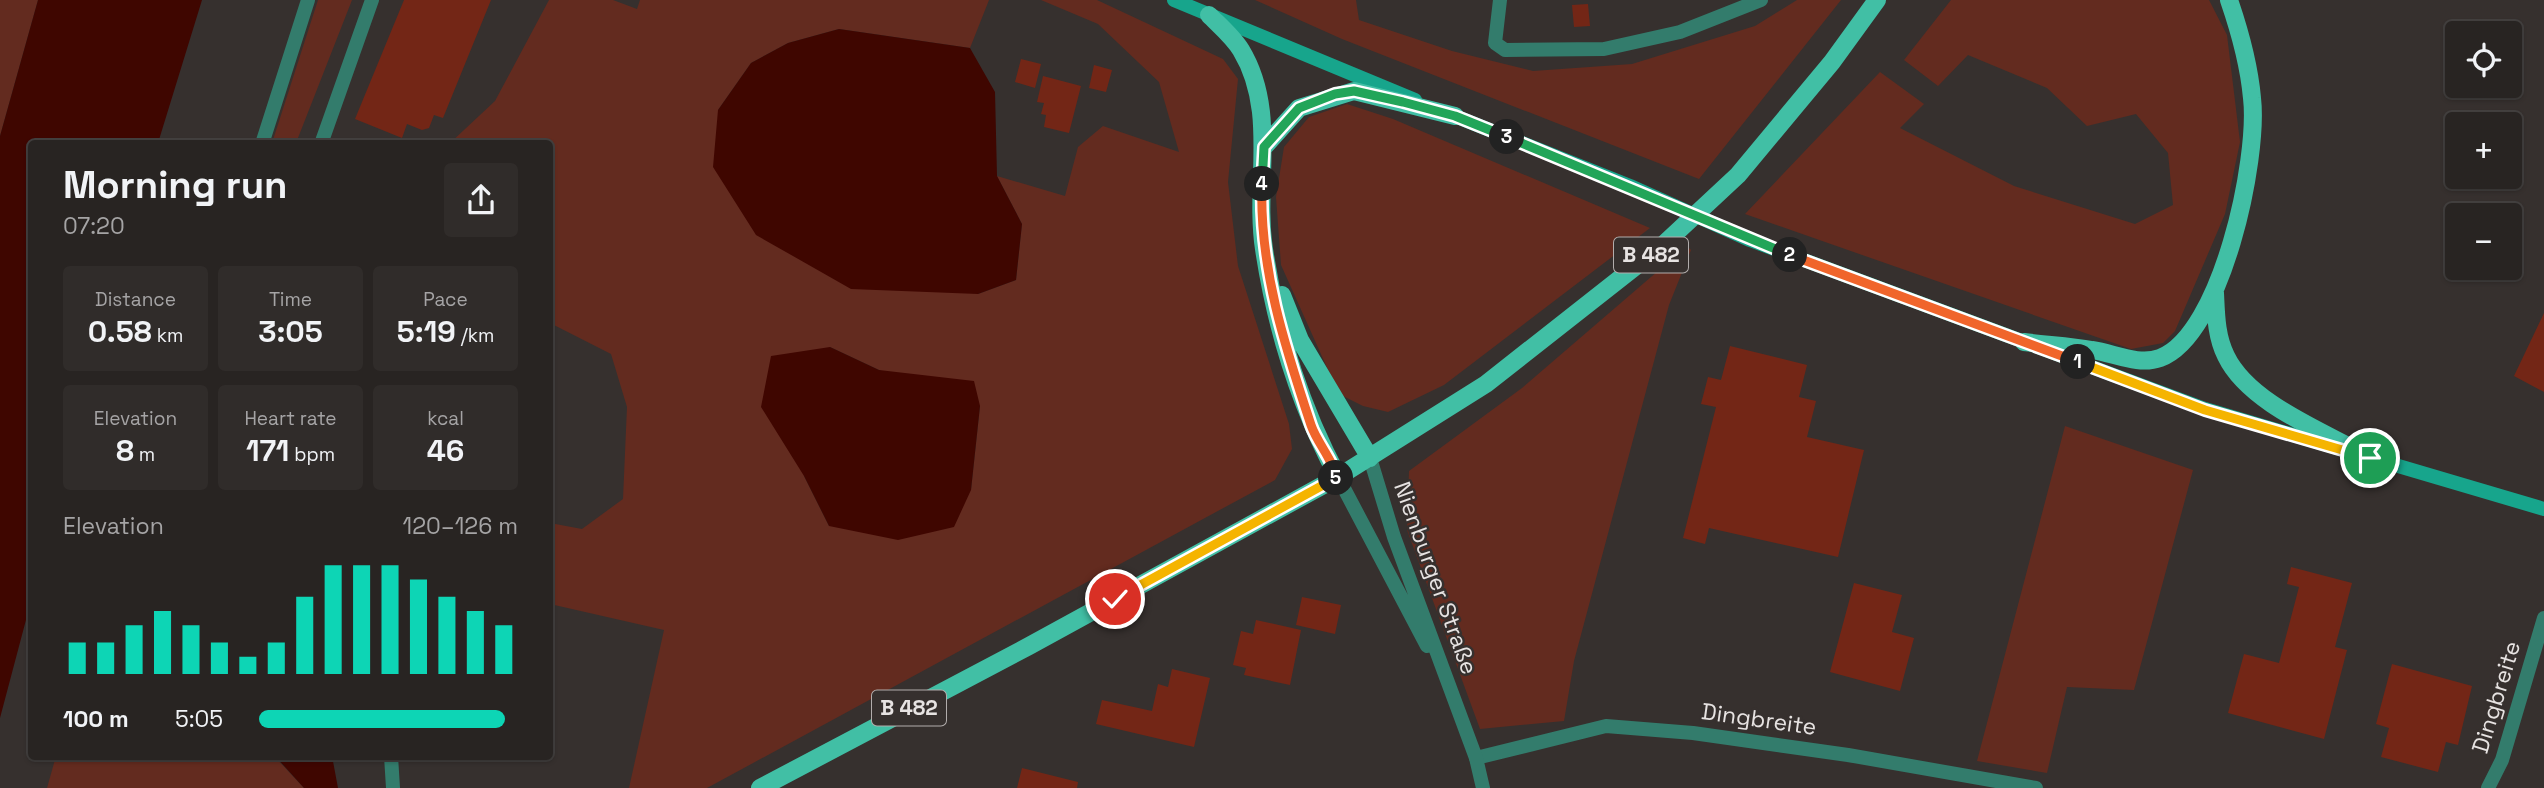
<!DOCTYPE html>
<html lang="en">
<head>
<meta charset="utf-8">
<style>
	body { margin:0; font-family:"Space Grotesk",sans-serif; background:#302c2a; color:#f1f3f6; height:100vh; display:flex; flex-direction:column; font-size:26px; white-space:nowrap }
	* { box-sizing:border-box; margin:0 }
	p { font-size:23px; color:#a5a4a5 }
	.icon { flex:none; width:38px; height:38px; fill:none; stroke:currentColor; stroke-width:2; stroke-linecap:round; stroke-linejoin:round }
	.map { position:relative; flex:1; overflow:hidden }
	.drawer { position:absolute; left:28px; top:140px; width:525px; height:620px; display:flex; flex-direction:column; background:#282422; border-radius:7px; box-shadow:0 2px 5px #0004,0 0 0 2px #444140 }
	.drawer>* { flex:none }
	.fabs { position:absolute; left:2445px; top:21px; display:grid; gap:14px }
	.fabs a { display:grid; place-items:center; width:77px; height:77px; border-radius:7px; background:#282422; box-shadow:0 2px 5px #0004,0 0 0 2px #444140; font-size:35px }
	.pin { position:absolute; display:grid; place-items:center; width:60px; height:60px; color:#fff; margin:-30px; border:4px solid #fff; border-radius:50%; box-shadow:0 2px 7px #0007 }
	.km { position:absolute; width:35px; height:35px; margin:-18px; border-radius:50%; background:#222; color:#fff; font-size:19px; line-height:35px; text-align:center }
	.round { display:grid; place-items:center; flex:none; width:74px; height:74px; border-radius:7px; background:#302c2a }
	.overview { display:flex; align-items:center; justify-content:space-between; height:119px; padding:0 35px }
	h1 { font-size:38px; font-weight:700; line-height:52px }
	.figures { display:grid; grid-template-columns:repeat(3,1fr); gap:10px; height:119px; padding:7px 35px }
	.figures div { display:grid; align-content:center; border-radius:7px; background:#302c2a; text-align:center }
	.figures b { font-size:30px; font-weight:700 }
	.figures small { font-size:19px; font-weight:400 }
	.figures p { font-size:19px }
	.chart { height:196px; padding:14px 35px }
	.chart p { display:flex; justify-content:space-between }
	.chart svg { width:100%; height:126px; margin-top:7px; stroke:#0dd5b5; stroke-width:6 }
	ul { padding:0 35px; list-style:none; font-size:23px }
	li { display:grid; grid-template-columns:112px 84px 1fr; align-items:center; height:52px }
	li i { height:18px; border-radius:9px; background:#0dd5b5 }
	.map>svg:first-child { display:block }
</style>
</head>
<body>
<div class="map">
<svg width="2544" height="788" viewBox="0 0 2544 788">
	<rect width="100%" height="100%" fill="#36302e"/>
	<path fill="#632b1f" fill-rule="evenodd" d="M0,0H38L0,136Z
		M318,0H352L296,143H272Z
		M549,0H613L637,9L640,0H989L970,48L839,29L788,43L751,63L718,110L978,294L1016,280L1022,224L997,176L1065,196L1078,147L1103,126L1179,152L1159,82L1098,24L1041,0H1097L1223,59L1238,79L1228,182L1238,266L1289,424L1292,449L1275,480L707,788H629L664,630L550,604V523L582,529L623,499L627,407L611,354L550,323V144H449L495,101ZM830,347L879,370L980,406L971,490L829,526L804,476Z
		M1255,0H1356L1359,20L1452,51L1533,71L1632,64L1755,26L1797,0H1841L1699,179L1342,39Z
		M1951,0H2209L2227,35L2240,142L2225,214L2175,331L2163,343L2131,349L1745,214L1880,72L1924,104L1900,128L2014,186L2135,224L2173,205L2168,153L2136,114L2087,126L2047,88L1968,55L1938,86L1904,60Z
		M1347,104L1393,119L1650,228L1444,385L1388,412L1363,406L1343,396L1329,372L1281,265L1276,197L1284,147L1309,117Z
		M1687,246L1691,250L1669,305L1574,661L1564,721L1480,729L1407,530L1409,471L1522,388Z
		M2065,426L2193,470L2134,690L2067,687L2047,773L1977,761Z
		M56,756H274L304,788H47Z"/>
	<path fill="#3f0600" d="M38,0H202L158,143L32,144L31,601L0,718V136Z
		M839,29L970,48L995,92L997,176L1022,224L1016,280L978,294L851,289L756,235L713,167L718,110L751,63L788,43Z
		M830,347L879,370L974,381L980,406L971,490L954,527L898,540L829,526L804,476L761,407L771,356Z
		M275,756H332L338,788H304Z"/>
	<path fill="#732616" d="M404,0H491L443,118L434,115L429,128L422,130L407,124L402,138L355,119Z
		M1588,4L1590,26L1574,27L1572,5Z
		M1021,59L1041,64L1035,88L1015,82Z
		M1094,65L1112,70L1106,92L1089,88Z
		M1043,76L1081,86L1069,133L1044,127L1046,115L1041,114L1044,103L1037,102Z
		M2544,313V392L2514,376Z
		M1730,346L1807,365L1799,397L1816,401L1807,437L1864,450L1838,557L1709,528L1705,544L1683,538L1716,407L1701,404L1708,377L1721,380Z
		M2291,567L2352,583L2335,647L2347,650L2324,739L2228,713L2244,654L2279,663L2299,587L2287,584Z
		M1854,583L1902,595L1892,632L1914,638L1900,691L1830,672Z
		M1302,597L1341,605L1335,634L1296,625Z
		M1256,620L1301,630L1290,685L1244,675L1246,668L1233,665L1241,631L1253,634Z
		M2392,664L2472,686L2458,745L2446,742L2438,772L2381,757L2389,728L2376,724Z
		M1172,669L1210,678L1194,747L1096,724L1102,700L1152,711L1158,684L1168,687Z
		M1022,768L1078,782L1077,788H1017Z"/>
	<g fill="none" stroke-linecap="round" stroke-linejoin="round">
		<path stroke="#337c6c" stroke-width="14" d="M1500,0L1495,43L1505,50L1604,49L1680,32L1761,0
			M262,144L308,0
			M321,144L372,0
			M391,756L393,788
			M1476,758L1606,726L1693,733L1848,755L2036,788
			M2488,788L2502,760L2544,618"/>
		<path stroke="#337c6c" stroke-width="14" d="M1370,458L1394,537L1476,758L1483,788
			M1338,477L1427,646"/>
		<path stroke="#17a58c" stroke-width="14" d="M1174,0L1415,100
			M1447,113L1630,186L1750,240L2205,409L2544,509"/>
		<path stroke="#41bfa5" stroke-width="18" d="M1209,15C1220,26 1233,37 1241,50C1278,111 1254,183 1264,249C1276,329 1300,406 1338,477
			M1264,147L1299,108L1354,91L1455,116
			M2215,293C2216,314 2216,336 2226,356C2249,404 2325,432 2370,458
			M1282,295L1300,340L1370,458
			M2024,342C2047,345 2070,346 2092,350C2114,353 2138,366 2160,358C2222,335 2259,158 2252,98C2249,64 2240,32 2229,0
			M760,788L1029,646L1338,477L1486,384L1664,244L1738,175L1832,62L1877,0"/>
	</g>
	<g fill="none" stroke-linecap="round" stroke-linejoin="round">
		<defs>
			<path id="split-1" d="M2078,362L2205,410L2370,458"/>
			<path id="split-2" d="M1790,255L2078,362"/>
			<path id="split-3" d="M1507,137L1790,255"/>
			<path id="split-4" d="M1262,184L1264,147L1299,108L1335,94L1354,91L1403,102L1455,116L1507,137"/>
			<path id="split-5" d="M1262,184C1259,267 1285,347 1311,425C1317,443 1334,461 1336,478"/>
			<path id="split-6" d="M1115,599L1336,478"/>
		</defs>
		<use href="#split-1" stroke="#fff" stroke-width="14"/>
		<use href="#split-2" stroke="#fff" stroke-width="14"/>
		<use href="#split-3" stroke="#fff" stroke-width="14"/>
		<use href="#split-4" stroke="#fff" stroke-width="14"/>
		<use href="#split-5" stroke="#fff" stroke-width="14"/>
		<use href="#split-6" stroke="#fff" stroke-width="14"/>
		<use href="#split-1" stroke="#f5b400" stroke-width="9"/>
		<use href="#split-2" stroke="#f0652b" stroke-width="9"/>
		<use href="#split-3" stroke="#22a559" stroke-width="9"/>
		<use href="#split-4" stroke="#22a559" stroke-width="9"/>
		<use href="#split-5" stroke="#f0652b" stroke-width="9"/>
		<use href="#split-6" stroke="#f5b400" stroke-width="9"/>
	</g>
	<g text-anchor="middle" stroke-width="5" stroke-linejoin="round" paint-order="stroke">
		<g fill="#36302e" stroke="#b2adac" stroke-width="2">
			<rect x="1614" y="237.5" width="74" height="35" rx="5"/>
			<rect x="872" y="690.5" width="74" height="35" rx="5"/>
		</g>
		<g font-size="21" font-weight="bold" fill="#e7e3e2">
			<text x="1651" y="262">B 482</text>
			<text x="909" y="715">B 482</text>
		</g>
		<g font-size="23" fill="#e7e3e2" stroke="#36302e">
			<text transform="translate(1436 578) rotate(70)" y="8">Nienburger Straße</text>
			<text transform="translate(2496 697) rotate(-73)" y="8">Dingbreite</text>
			<text transform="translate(1759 719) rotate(8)" y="8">Dingbreite</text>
		</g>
	</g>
</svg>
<div class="fabs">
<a><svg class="icon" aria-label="locate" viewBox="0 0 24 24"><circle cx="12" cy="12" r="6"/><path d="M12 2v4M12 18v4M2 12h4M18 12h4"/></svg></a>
<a>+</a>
<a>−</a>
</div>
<div class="pin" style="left:2370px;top:458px;background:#1e9e55"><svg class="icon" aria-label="arrive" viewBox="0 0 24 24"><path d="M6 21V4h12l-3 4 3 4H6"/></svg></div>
<div class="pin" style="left:1115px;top:599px;background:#d93025"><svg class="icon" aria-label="check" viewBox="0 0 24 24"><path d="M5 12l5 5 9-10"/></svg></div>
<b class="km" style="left:2078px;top:362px">1</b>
<b class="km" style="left:1790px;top:255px">2</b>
<b class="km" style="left:1507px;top:137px">3</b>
<b class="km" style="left:1262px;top:184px">4</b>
<b class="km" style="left:1336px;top:478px">5</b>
<section class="drawer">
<div class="overview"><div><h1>Morning run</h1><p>07:20</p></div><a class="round"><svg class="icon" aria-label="share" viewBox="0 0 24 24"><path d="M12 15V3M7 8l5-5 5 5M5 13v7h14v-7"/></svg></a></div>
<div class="figures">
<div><p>Distance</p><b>0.58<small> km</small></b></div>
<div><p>Time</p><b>3:05</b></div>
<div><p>Pace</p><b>5:19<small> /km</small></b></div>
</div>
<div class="figures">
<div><p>Elevation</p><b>8<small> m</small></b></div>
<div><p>Heart rate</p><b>171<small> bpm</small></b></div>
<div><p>kcal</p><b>46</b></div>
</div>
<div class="chart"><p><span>Elevation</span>120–126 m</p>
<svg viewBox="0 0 160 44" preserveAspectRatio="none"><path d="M5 44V33M15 44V33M25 44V27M35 44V22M45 44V27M55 44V33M65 44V38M75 44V33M85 44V17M95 44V6M105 44V6M115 44V6M125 44V11M135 44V17M145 44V22M155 44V27"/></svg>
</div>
<ul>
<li><b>100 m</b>5:05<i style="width:95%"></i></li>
</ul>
</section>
</div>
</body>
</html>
